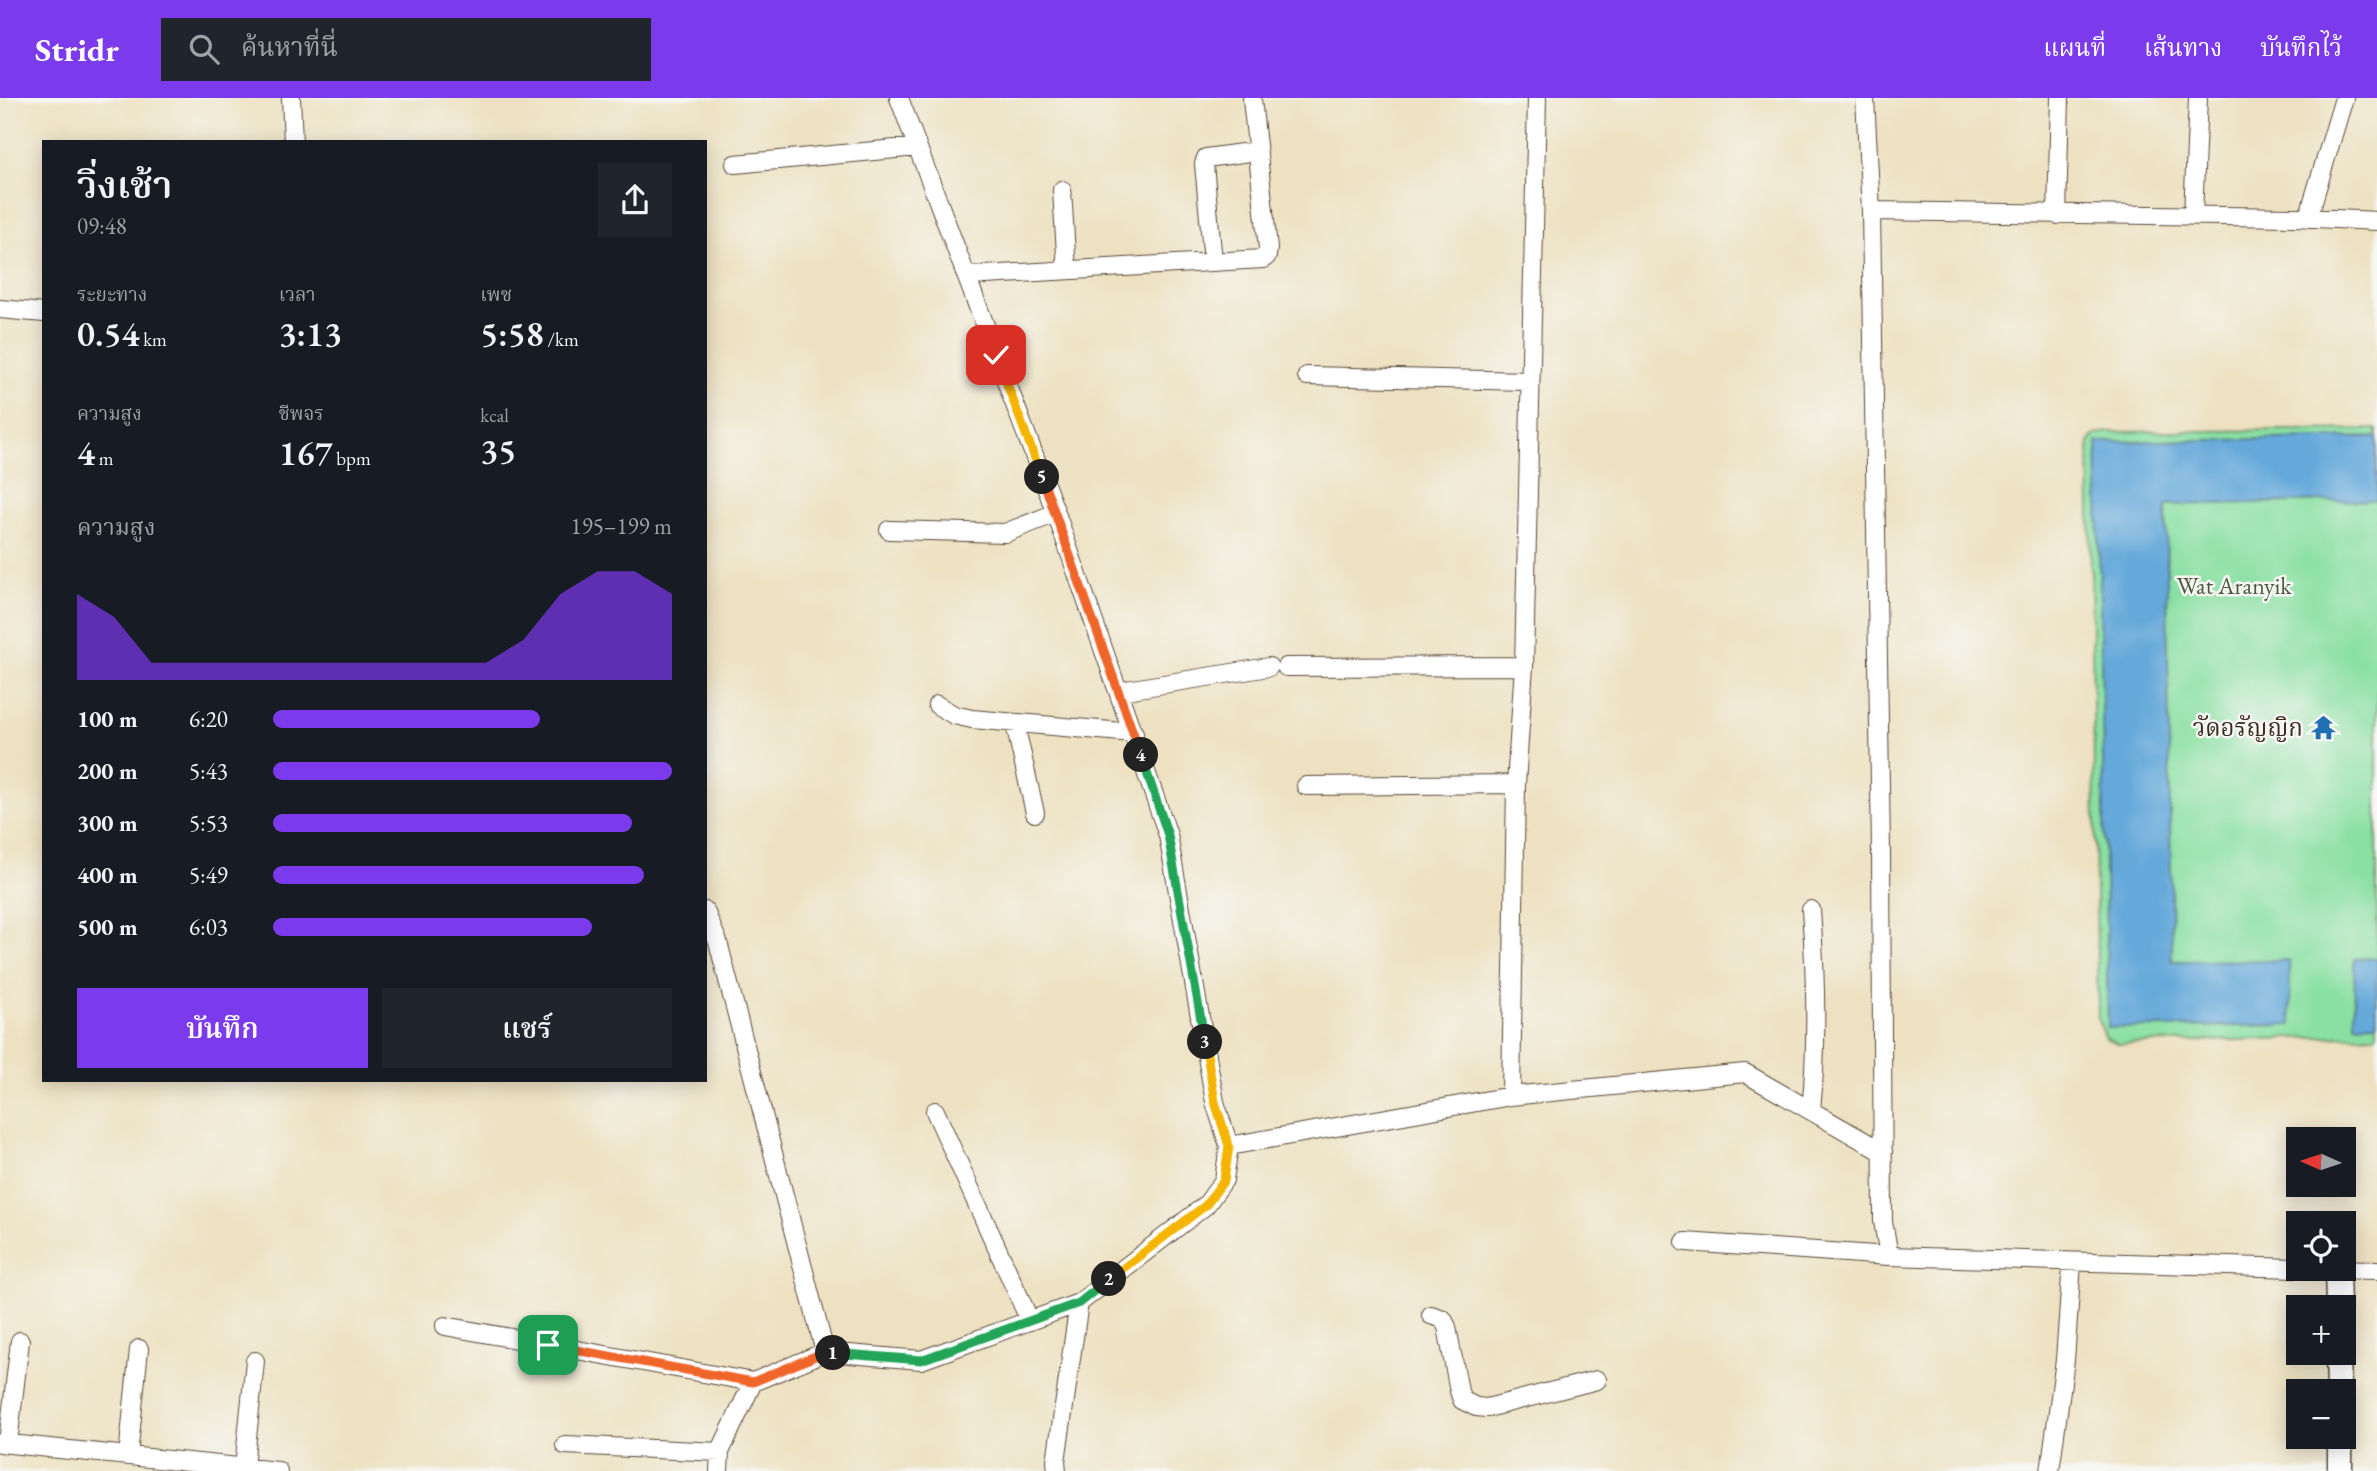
<!DOCTYPE html>
<html lang="th">
<head>
<meta charset="utf-8">
<style>
	body { margin:0; font-family:"EB Garamond","Noto Serif Thai",serif; background:#20242c; color:#f1f3f6; height:100vh; display:flex; flex-direction:column; font-size:26px; white-space:nowrap }
	* { box-sizing:border-box; margin:0 }
	p { font-size:23px; color:#9ea1a6 }
	.icon { flex:none; width:38px; height:38px; fill:none; stroke:currentColor; stroke-width:2; stroke-linecap:round; stroke-linejoin:round }
	.map { position:relative; flex:1; overflow:hidden }
	.side { position:absolute; left:42px; top:42px; width:665px; height:942px; display:flex; flex-direction:column; background:#171b24; border-radius:0px; box-shadow:0 4px 18px #0003 }
	.side>* { flex:none }
	.needle { width:46px; rotate:273deg }
	.controls { position:absolute; left:2286px; top:1029px; display:grid; gap:14px }
	.controls a { display:grid; place-items:center; width:70px; height:70px; border-radius:0px; background:#171b24; box-shadow:0 4px 18px #0003; font-size:35px }
	.pin { position:absolute; display:grid; place-items:center; width:60px; height:60px; color:#fff; margin:-30px; border-radius:14px; box-shadow:0 4px 10px #0006 }
	.km { position:absolute; width:35px; height:35px; margin:-18px; border-radius:50%; background:#222; color:#fff; font-size:19px; line-height:35px; text-align:center }
	.round { display:grid; place-items:center; flex:none; width:74px; height:74px; border-radius:0px; background:#20242c }
	.overview { display:flex; align-items:center; justify-content:space-between; height:119px; padding:0 35px }
	h1 { font-size:38px; font-weight:600; line-height:52px }
	.stats { display:grid; grid-template-columns:repeat(3,1fr); gap:10px; height:119px; padding:7px 35px }
	.stats div { display:grid; align-content:center }
	.stats b { font-size:35px; font-weight:600 }
	.stats small { font-size:19px; font-weight:400 }
	.stats p { font-size:19px }
	.chart { height:196px; padding:14px 35px }
	.chart p { display:flex; justify-content:space-between }
	.chart svg { width:100%; height:126px; margin-top:7px; fill:#7c3aed; opacity:.7 }
	.action { display:flex; gap:14px; margin-top:auto; padding:14px 35px }
	.action a { flex:1; height:80px; border-radius:0px; background:#7c3aed; color:#fff; font-size:28px; font-weight:600; line-height:80px; text-align:center }
	.action a+a { background:#20242c; color:#f1f3f6 }
	ul { padding:0 35px; list-style:none; font-size:23px }
	li { display:grid; grid-template-columns:112px 84px 1fr; align-items:center; height:52px }
	li i { height:18px; border-radius:9px; background:#7c3aed }
	header { display:flex; align-items:center; gap:42px; box-sizing:border-box; height:98px; padding:0 35px; background:#7c3aed; color:#fff }
	header strong { font-size:33px }
	nav { display:flex; gap:38px; margin-inline-start:auto; font-size:24px }
	.search { width:490px; height:63px; background:#20242c; display:flex; align-items:center; gap:18px; box-sizing:border-box; padding:0 24px; border-radius:0px; color:#9ea1a6; font-size:26px }
	.map>svg:first-child { display:block }
</style>
</head>
<body>
<header>
<strong>Stridr</strong>
<div class="search"><svg class="icon" aria-label="search" viewBox="0 0 24 24"><circle cx="10" cy="10" r="6"/><path d="M15 15l6 6"/></svg>ค้นหาที่นี่</div>
<nav><a>แผนที่</a><a>เส้นทาง</a><a>บันทึกไว้</a></nav>
</header>
<div class="map">
<svg width="2377" height="1373" viewBox="0 0 2377 1373">
	<rect width="100%" height="100%" fill="#f6f6f2"/>
	<filter id="ink" filterUnits="userSpaceOnUse"><feTurbulence type="fractalNoise" baseFrequency=".0143" numOctaves="2"/><feDisplacementMap in="SourceGraphic" scale="14" xChannelSelector="R" yChannelSelector="G"/><feConvolveMatrix kernelMatrix="1 2 1 2 8 2 1 2 1" color-interpolation-filters="sRGB"/></filter>
	<filter id="wash" filterUnits="userSpaceOnUse"><feTurbulence type="fractalNoise" baseFrequency=".00686" numOctaves="4" result="noise"/><feDisplacementMap in="SourceGraphic" scale="28" xChannelSelector="R" yChannelSelector="G"/><feGaussianBlur stdDeviation="1.57" result="paint"/><feColorMatrix in="noise" values="0 0 0 0 0 0 0 0 0 0 0 0 0 0 0 0 0 1.4 0 .05"/><feComposite in="paint" operator="in"/></filter>
	<g filter="url(#wash)">
		<rect width="100%" height="100%" fill="#ede1c1"/>
		<path fill="#8ae0a3" stroke="#628560" stroke-width="2" d="M2377,331V937L2119,946L2106,940L2098,922L2089,346L2093,338L2107,334Z"/>
		<path fill="#65a9da" stroke="#506a7c" stroke-width="2" d="M2377,339V402L2166,407L2172,863L2289,862L2291,927L2108,930L2097,344Z
			M2377,860V925L2355,926L2354,861Z"/>
	</g>
	<g filter="url(#ink)">
		<g fill="none" stroke-linecap="round" stroke-linejoin="round">
			<defs>
				<path id="street" d="M291,0L293,44
					M899,0L1056,415L1168,737L1215,1004L1229,1048L1511,998L1745,975L1883,1054
					M1865,0L1871,113L1881,752L1883,1123L1889,1158L2298,1170
					M735,66L917,49
					M1062,92L1067,172
					M1871,113L2295,119L2377,123
					M2057,117L2060,0
					M2193,118L2198,0
					M2308,120L2344,0
					M1213,164L1204,66L1206,60L1257,53
					M967,178L1263,161L1267,158L1268,150L1252,1
					M0,211L44,215
					M1307,278L1530,283
					M889,432L1005,435L1056,415
					M1286,569L1524,568
					M1120,593L1269,569
					M937,607L954,617L972,621L1134,635
					M1015,626L1035,715
					M1306,688L1516,686
					M705,813L718,844L825,1254
					M1511,998L1516,686L1524,568L1537,0
					M1811,1012C1818,945 1816,880 1811,812
					M935,1013L1030,1223
					M1685,1144L1889,1158
					M2330,1171L2377,1172
					M1431,1217L1443,1221L1447,1229L1459,1293L1462,1302L1476,1309L1487,1310L1597,1282
					M445,1228L753,1284
					M0,1345L278,1373
					M8,1345L20,1243
					M565,1347L720,1354
					M128,1358L139,1251
					M244,1369L255,1263
					M719,1373L720,1354L753,1284L825,1254L921,1262L1079,1205L1206,1107L1224,1082L1229,1048
					M1057,1373L1056,1363L1079,1205
					M2050,1373L2065,1262L2072,1165"/>
				<path id="secondary" d="M2337,1171L2338,1209
					M2338,1255L2339,1293
					M2340,1339V1373"/>
			</defs>
			<use href="#street" stroke="#564536" stroke-width="20"/>
			<use href="#secondary" stroke="#564536" stroke-width="27"/>
			<use href="#street" stroke="#fff" stroke-width="18"/>
			<use href="#secondary" stroke="#fff" stroke-width="24"/>
		</g>
	</g>
	<g fill="none" stroke-linecap="round" stroke-linejoin="round" filter="url(#ink)">
		<defs>
			<path id="split-1" d="M548,1247L753,1284L825,1254L833,1255"/>
			<path id="split-2" d="M833,1255L921,1262L1079,1205L1109,1181"/>
			<path id="split-3" d="M1109,1181L1206,1107L1224,1082L1229,1048L1215,1004L1205,944"/>
			<path id="split-4" d="M1141,657L1168,737L1205,944"/>
			<path id="split-5" d="M1042,379L1141,657"/>
			<path id="split-6" d="M996,257L1042,379"/>
		</defs>
		<use href="#split-1" stroke="#fff" stroke-width="14"/>
		<use href="#split-2" stroke="#fff" stroke-width="14"/>
		<use href="#split-3" stroke="#fff" stroke-width="14"/>
		<use href="#split-4" stroke="#fff" stroke-width="14"/>
		<use href="#split-5" stroke="#fff" stroke-width="14"/>
		<use href="#split-6" stroke="#fff" stroke-width="14"/>
		<use href="#split-1" stroke="#f0652b" stroke-width="9"/>
		<use href="#split-2" stroke="#22a559" stroke-width="9"/>
		<use href="#split-3" stroke="#f5b400" stroke-width="9"/>
		<use href="#split-4" stroke="#22a559" stroke-width="9"/>
		<use href="#split-5" stroke="#f0652b" stroke-width="9"/>
		<use href="#split-6" stroke="#f5b400" stroke-width="9"/>
	</g>
	<defs>
		<symbol id="temple-bare" viewBox="-9 -9 18 18"><path d="M0-6L5-2H3V0L6.5 2.5H4V6H1.5V3h-3V6H-4V2.5H-6.5L-3 0V-2H-5Z" fill="#1f6fb2" stroke="#f6f6f2" stroke-width="2.5" paint-order="stroke"/></symbol>
	</defs>
	<g fill-rule="evenodd">
		<use href="#temple-bare" x="2306" y="612" width="35" height="35"/>
	</g>
	<g text-anchor="middle" stroke-width="5" stroke-linejoin="round" paint-order="stroke">
		<g font-size="24" fill="#4f583f" stroke="#f6f6f2">
			<text x="2234" y="496">Wat Aranyik</text>
		</g>
		<g font-size="24" fill="#3b2a1e" stroke="#f6f6f2" text-anchor="end">
			<text x="2303" y="638">วัดอรัญญิก</text>
		</g>
	</g>
</svg>
<div class="controls">
<a><svg class="needle" viewBox="-14 -14 28 28"><path d="M0-13l5 13h-10z" fill="#e53935"/><path d="M0 13l5-13h-10z" fill="#9ea1a6"/></svg></a>
<a><svg class="icon" aria-label="locate" viewBox="0 0 24 24"><circle cx="12" cy="12" r="6"/><path d="M12 2v4M12 18v4M2 12h4M18 12h4"/></svg></a>
<a>+</a>
<a>−</a>
</div>
<div class="pin" style="left:548px;top:1247px;background:#1e9e55"><svg class="icon" aria-label="arrive" viewBox="0 0 24 24"><path d="M6 21V4h12l-3 4 3 4H6"/></svg></div>
<div class="pin" style="left:996px;top:257px;background:#d93025"><svg class="icon" aria-label="check" viewBox="0 0 24 24"><path d="M5 12l5 5 9-10"/></svg></div>
<b class="km" style="left:833px;top:1255px">1</b>
<b class="km" style="left:1109px;top:1181px">2</b>
<b class="km" style="left:1205px;top:944px">3</b>
<b class="km" style="left:1141px;top:657px">4</b>
<b class="km" style="left:1042px;top:379px">5</b>
<section class="side">
<div class="overview"><div><h1>วิ่งเช้า</h1><p>09:48</p></div><a class="round"><svg class="icon" aria-label="share" viewBox="0 0 24 24"><path d="M12 15V3M7 8l5-5 5 5M5 13v7h14v-7"/></svg></a></div>
<div class="stats">
<div><p>ระยะทาง</p><b>0.54<small> km</small></b></div>
<div><p>เวลา</p><b>3:13</b></div>
<div><p>เพซ</p><b>5:58<small> /km</small></b></div>
</div>
<div class="stats">
<div><p>ความสูง</p><b>4<small> m</small></b></div>
<div><p>ชีพจร</p><b>167<small> bpm</small></b></div>
<div><p>kcal</p><b>35</b></div>
</div>
<div class="chart"><p><span>ความสูง</span>195–199 m</p>
<svg viewBox="0 0 160 44" preserveAspectRatio="none"><path d="M0 44V14L10 22L20 38L30 38L40 38L50 38L60 38L70 38L80 38L90 38L100 38L110 38L120 30L130 14L140 6L150 6L160 14V44z"/></svg>
</div>
<ul>
<li><b>100 m</b>6:20<i style="width:67%"></i></li>
<li><b>200 m</b>5:43<i style="width:100%"></i></li>
<li><b>300 m</b>5:53<i style="width:90%"></i></li>
<li><b>400 m</b>5:49<i style="width:93%"></i></li>
<li><b>500 m</b>6:03<i style="width:80%"></i></li>
</ul>
<div class="action"><a>บันทึก</a><a>แชร์</a></div>
</section>
</div>
</body>
</html>
